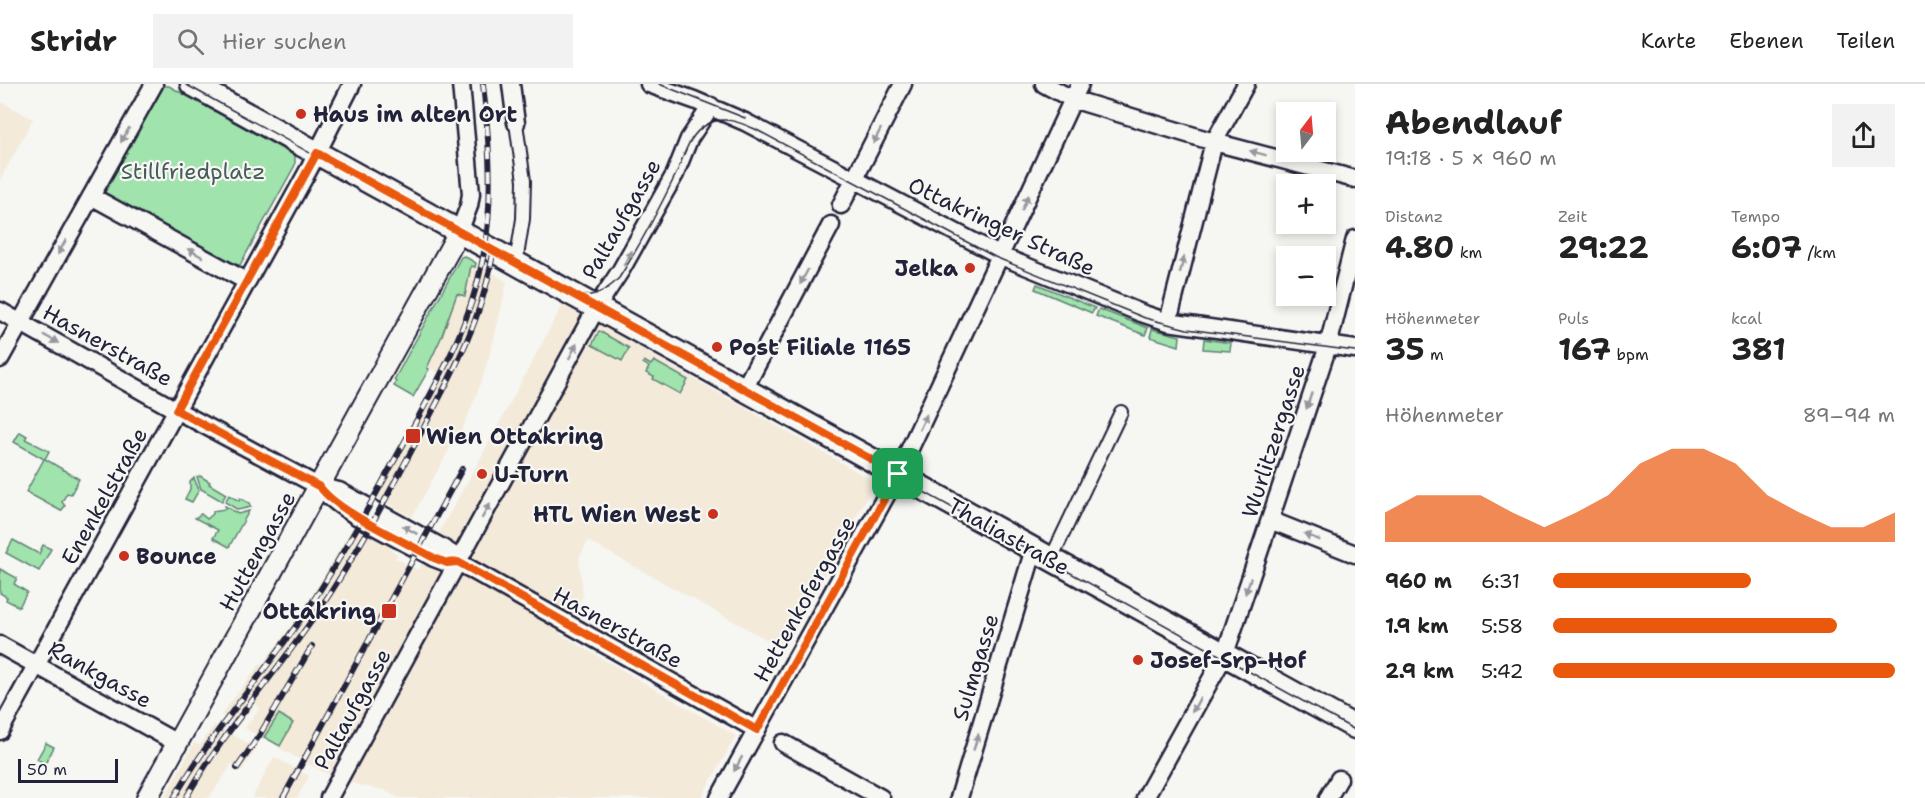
<!DOCTYPE html>
<html lang="de">
<head>
<meta charset="utf-8">
<style>
	body { margin:0; font-family:"Shantell Sans",sans-serif; background:#f2f2f2; color:#222; height:100vh; display:flex; flex-direction:column; font-size:22px; white-space:nowrap }
	* { box-sizing:border-box; margin:0 }
	p { font-size:20px; color:#767676 }
	.icon { flex:none; width:33px; height:33px; fill:none; stroke:currentColor; stroke-width:2; stroke-linecap:round; stroke-linejoin:round }
	.map { position:relative; flex:1; overflow:hidden }
	.side { display:flex; flex-direction:column; background:#fff; width:570px }
	.side>* { flex:none }
	.needle { width:39px; rotate:16deg }
	.fabs { position:absolute; left:1276px; top:18px; display:grid; gap:12px }
	.fabs a { display:grid; place-items:center; width:60px; height:60px; border-radius:0px; background:#fff; box-shadow:0 3px 9px #0003; font-size:30px }
	.scale { position:absolute; left:18px; bottom:15px; width:100px; box-sizing:border-box; padding-left:6px; border:3px solid #22223b; border-top:0; font-size:16px; line-height:21px; white-space:nowrap; color:#22223b; -webkit-text-stroke:4px #f6f6f2; paint-order:stroke }
	.pin { position:absolute; display:grid; place-items:center; width:51px; height:51px; color:#fff; margin:-26px; border-radius:12px; box-shadow:0 3px 9px #0006 }
	.round { display:grid; place-items:center; flex:none; width:63px; height:63px; border-radius:0px; background:#f2f2f2 }
	.overview { display:flex; align-items:center; justify-content:space-between; height:102px; padding:0 30px }
	h1 { font-size:33px; font-weight:700; line-height:45px }
	.figures { display:grid; grid-template-columns:repeat(3,1fr); gap:9px; height:102px; padding:6px 30px }
	.figures div { display:grid; align-content:center }
	.figures b { font-size:30px; font-weight:700 }
	.figures small { font-size:16px; font-weight:400 }
	.figures p { font-size:16px }
	.chart { height:168px; padding:12px 30px }
	.chart p { display:flex; justify-content:space-between }
	.chart svg { width:100%; height:108px; margin-top:6px; fill:#ea580c; opacity:.7 }
	ul { padding:0 30px; list-style:none; font-size:20px }
	li { display:grid; grid-template-columns:96px 72px 1fr; align-items:center; height:45px }
	li i { height:15px; border-radius:8px; background:#ea580c }
	header { display:flex; align-items:center; gap:36px; box-sizing:border-box; height:84px; padding:0 30px; background:#fff; border-bottom:2px solid #e0e0e0 }
	header strong { font-size:28px }
	nav { display:flex; gap:33px; margin-inline-start:auto; font-size:21px }
	.search { width:420px; height:54px; background:#f2f2f2; display:flex; align-items:center; gap:15px; box-sizing:border-box; padding:0 21px; border-radius:0px; color:#767676; font-size:22px }
	main { display:flex; flex:1; min-height:0 }
	.map>svg:first-child { display:block }
</style>
</head>
<body>
<header>
<strong>Stridr</strong>
<div class="search"><svg class="icon" aria-label="search" viewBox="0 0 24 24"><circle cx="10" cy="10" r="6"/><path d="M15 15l6 6"/></svg>Hier suchen</div>
<nav><a>Karte</a><a>Ebenen</a><a>Teilen</a></nav>
</header>
<main>
<div class="map">
<svg width="1355" height="714" viewBox="0 0 1355 714">
	<rect width="100%" height="100%" fill="#f6f6f2"/>
	<filter id="ink" filterUnits="userSpaceOnUse"><feTurbulence type="fractalNoise" baseFrequency=".0167" numOctaves="2"/><feDisplacementMap in="SourceGraphic" scale="12" xChannelSelector="R" yChannelSelector="G"/><feConvolveMatrix kernelMatrix="1 2 1 2 8 2 1 2 1" color-interpolation-filters="sRGB"/></filter>
	<g filter="url(#ink)">
		<path fill="#f4eada" d="M0,17L33,35L0,96Z
			M475,181L482,182L507,198L494,255L482,296L468,332L458,354L453,362H451L412,433L372,411L439,289L430,284L427,285L441,254L457,210L464,212L471,182Z
			M563,220L875,398L784,565L588,457L579,474L583,512L560,550L736,652L701,714H399L384,706L361,702L323,688L279,664L293,639L279,630L263,655L245,644L260,624L255,620L239,641L221,631L260,580L262,581L264,578L303,527L353,443L390,463L391,466L397,470L395,474L418,486L479,377Z
			M214,641L257,664L241,687L232,680L209,714H164L194,659L200,661Z
			M274,673L309,692L297,714H252Z"/>
		<path fill="#a0e3ad" stroke="#618274" stroke-width="1.5" d="M164,2H169L295,72V81L240,181L235,180L105,111V105Z
			M464,172L476,179L475,183L471,182L465,212L457,210L441,254L427,284L429,285L413,313L394,302L396,298L394,296L461,173Z
			M1037,200L1095,224L1092,229L1035,205Z
			M1099,225L1148,244L1145,251L1096,232Z
			M1152,245L1180,252L1179,262L1150,253Z
			M599,247L629,264L622,277L592,261Z
			M1204,255L1231,259L1230,267L1203,265Z
			M644,277L651,281L654,277L688,296L680,310L653,295L654,293L646,289L649,283L643,279Z
			M20,348L27,352L25,355L49,367L45,375L79,395L71,410L67,409L62,418L65,422L61,427L26,408L44,375L14,358Z
			M200,392L210,398L209,400L226,410L222,417L201,405L197,393Z
			M194,394L199,406L192,418L185,415L190,405V398Z
			M229,411L239,417L240,414L249,419L251,423L238,426L225,418Z
			M225,422L238,430L249,427L229,463L213,454L218,446L195,434L201,430L207,435L213,430V427L225,425Z
			M13,456L39,470L43,461L51,465L39,487L6,469Z
			M0,485L17,494L14,500L27,508L19,523L6,516L7,513L0,509Z
			M428,517L326,711L322,709L425,518Z
			M279,630L293,639L280,662L264,653Z
			M46,659L54,663L45,680L37,675Z"/>
		<g fill="none" stroke-linecap="round" stroke-linejoin="round">
			<defs>
				<path id="pedestrian" d="M516,39L524,97L523,135L517,172
					M1051,475L1121,328"/>
				<path id="minor" d="M511,0L516,39
					M649,0L694,16L745,38L1001,172L1141,229L1168,238L1355,265
					M1044,0L1072,15L1214,58L1355,95
					M91,112L246,197
					M841,121L903,0
					M459,148L469,122L471,110L461,0
					M0,227L176,326L320,403L339,407L441,463L452,470L458,478L757,646
					M1168,238L1214,58L1246,0
					M0,275L154,0
					M744,305L831,141
					M320,403C339,428 404,457 434,474L447,479L458,478
					M1270,436L1355,470
					M0,561L177,659
					M0,647L309,85L352,0
					M783,659L881,714
					M329,714L598,221L621,186L675,90L689,55L711,22
					M719,714L898,390L1080,0
					M959,714L1034,465
					M1145,714L1225,570L1328,262L1355,155
					M1328,714L1339,695"/>
				<path id="tertiary" d="M147,714L459,148"/>
				<path id="secondary" d="M192,0L1355,643"/>
			</defs>
			<use href="#pedestrian" stroke="#22223b" stroke-width="16"/>
			<use href="#minor" stroke="#22223b" stroke-width="21"/>
			<use href="#tertiary" stroke="#22223b" stroke-width="24"/>
			<use href="#secondary" stroke="#22223b" stroke-width="27"/>
			<use href="#pedestrian" stroke="#f6f6f2" stroke-width="12"/>
			<use href="#minor" stroke="#f6f6f2" stroke-width="16"/>
			<use href="#tertiary" stroke="#f6f6f2" stroke-width="20"/>
			<use href="#secondary" stroke="#f6f6f2" stroke-width="22"/>
			<path stroke="#22223b" stroke-width="1.5" d="M185,0L1355,646
				M659,0L745,34
				M571,211C591,214 605,209 619,194C639,163 659,125 675,92C684,74 687,52 706,41C723,31 739,38 755,45L995,173L1145,234L1187,245L1355,267"/>
			<defs>
				<path id="rail" d="M237,684L259,652L312,562
					M174,714C217,639 277,576 322,503C349,459 374,414 399,368C434,305 472,241 484,168C494,113 489,56 483,0
					M186,714C223,648 274,592 317,529C357,471 390,407 423,345C453,289 483,233 493,169
					M283,714L462,385"/>
			</defs>
			<use href="#rail" stroke="#22223b" stroke-width="6"/>
			<use href="#rail" stroke="#f6f6f2" stroke-width="4" stroke-dasharray="11" stroke-linecap="butt"/>
		</g>
		<defs><path id="oneway-solid" d="M-6-.8H1V-3.2L6.5 0L1 3.2V.8H-6Z" transform="scale(1.5)"/></defs>
		<g fill="#9797a0">
			<use href="#oneway-solid" transform="translate(125 51) rotate(120)"/>
			<use href="#oneway-solid" transform="translate(877 52) rotate(117)"/>
			<use href="#oneway-solid" transform="translate(1258 69) rotate(-165)"/>
			<use href="#oneway-solid" transform="translate(1025 119) rotate(-66)"/>
			<use href="#oneway-solid" transform="translate(62 163) rotate(119)"/>
			<use href="#oneway-solid" transform="translate(195 169) rotate(-151)"/>
			<use href="#oneway-solid" transform="translate(628 174) rotate(-61)"/>
			<use href="#oneway-solid" transform="translate(1182 181) rotate(-75)"/>
			<use href="#oneway-solid" transform="translate(804 193) rotate(118)"/>
			<use href="#oneway-solid" transform="translate(51 255) rotate(29)"/>
			<use href="#oneway-solid" transform="translate(573 267) rotate(-62)"/>
			<use href="#oneway-solid" transform="translate(1309 317) rotate(108)"/>
			<use href="#oneway-solid" transform="translate(923 338) rotate(-65)"/>
			<use href="#oneway-solid" transform="translate(486 427) rotate(-61)"/>
			<use href="#oneway-solid" transform="translate(410 446) rotate(-151)"/>
			<use href="#oneway-solid" transform="translate(1312 453) rotate(-158)"/>
			<use href="#oneway-solid" transform="translate(1248 502) rotate(109)"/>
			<use href="#oneway-solid" transform="translate(1196 621) rotate(119)"/>
			<use href="#oneway-solid" transform="translate(976 658) rotate(-73)"/>
			<use href="#oneway-solid" transform="translate(738 680) rotate(119)"/>
		</g>
	</g>
	<g fill="none" stroke-linecap="round" stroke-linejoin="round" filter="url(#ink)">
		<defs>
			<path id="route" d="M317,69L898,390L757,646L458,478L447,479L434,474C404,457 339,429 320,403L176,326Z"/>
		</defs>
		<use href="#route" stroke="#fff" stroke-width="12"/>
		<use href="#route" stroke="#ea580c" stroke-width="8"/>
	</g>
	<g fill="#c8321e" stroke="#f6f6f2" stroke-width="2">
		<circle cx="301" cy="30" r="6"/>
		<circle cx="970" cy="184" r="6"/>
		<circle cx="717" cy="263" r="6"/>
		<rect x="405" y="344" width="16" height="16" rx="3"/>
		<circle cx="482" cy="390" r="6"/>
		<circle cx="713" cy="430" r="6"/>
		<circle cx="124" cy="472" r="6"/>
		<rect x="381" y="519" width="16" height="16" rx="3"/>
		<circle cx="1138" cy="576" r="6"/>
	</g>
	<g text-anchor="middle" stroke-width="4.5" stroke-linejoin="round" paint-order="stroke">
		<g font-size="22" font-weight="bold" fill="#22223b" stroke="#f6f6f2" text-anchor="start">
			<text x="313" y="38">Haus im alten Ort</text>
			<text x="958" y="192" text-anchor="end">Jelka</text>
			<text x="729" y="271">Post Filiale 1165</text>
			<text x="426" y="360">Wien Ottakring</text>
			<text x="494" y="398">U-Turn</text>
			<text x="701" y="438" text-anchor="end">HTL Wien West</text>
			<text x="136" y="480">Bounce</text>
			<text x="376" y="535" text-anchor="end">Ottakring</text>
			<text x="1150" y="584">Josef-Srp-Hof</text>
		</g>
		<g font-size="22" fill="#485c5d" stroke="#f6f6f2">
			<text x="193" y="95">Stillfriedplatz</text>
		</g>
		<g font-size="22" fill="#22223b" stroke="#f6f6f2">
			<text transform="translate(621 135) rotate(-60)" y="8">Paltaufgasse</text>
			<text transform="translate(1002 142) rotate(25)" y="8">Ottakringer Straße</text>
			<text transform="translate(108 261) rotate(29)" y="8">Hasnerstraße</text>
			<text transform="translate(1273 357) rotate(-72)" y="8">Wurlitzergasse</text>
			<text transform="translate(104 412) rotate(-61)" y="8">Enenkelstraße</text>
			<text transform="translate(1009 452) rotate(29)" y="8">Thaliastraße</text>
			<text transform="translate(257 467) rotate(-61)" y="8">Huttengasse</text>
			<text transform="translate(804 515) rotate(-61)" y="8">Hettenkofergasse</text>
			<text transform="translate(618 543) rotate(29)" y="8">Hasnerstraße</text>
			<text transform="translate(975 583) rotate(-73)" y="8">Sulmgasse</text>
			<text transform="translate(100 590) rotate(29)" y="8">Rankgasse</text>
			<text transform="translate(352 625) rotate(-61)" y="8">Paltaufgasse</text>
		</g>
	</g>
</svg>
<div class="fabs">
<a><svg class="needle" viewBox="-14 -14 28 28"><path d="M0-13l5 13h-10z" fill="#e53935"/><path d="M0 13l5-13h-10z" fill="#767676"/></svg></a>
<a>+</a>
<a>−</a>
</div>
<div class="scale">50 m</div>
<div class="pin" style="left:898px;top:390px;background:#1e9e55"><svg class="icon" aria-label="arrive" viewBox="0 0 24 24"><path d="M6 21V4h12l-3 4 3 4H6"/></svg></div>
</div>
<section class="side">
<div class="overview"><div><h1>Abendlauf</h1><p>19:18 · 5 × 960 m</p></div><a class="round"><svg class="icon" aria-label="share" viewBox="0 0 24 24"><path d="M12 15V3M7 8l5-5 5 5M5 13v7h14v-7"/></svg></a></div>
<div class="figures">
<div><p>Distanz</p><b>4.80<small> km</small></b></div>
<div><p>Zeit</p><b>29:22</b></div>
<div><p>Tempo</p><b>6:07<small> /km</small></b></div>
</div>
<div class="figures">
<div><p>Höhenmeter</p><b>35<small> m</small></b></div>
<div><p>Puls</p><b>167<small> bpm</small></b></div>
<div><p>kcal</p><b>381</b></div>
</div>
<div class="chart"><p><span>Höhenmeter</span>89–94 m</p>
<svg viewBox="0 0 160 44" preserveAspectRatio="none"><path d="M0 44V32L10 25L20 25L30 25L40 32L50 38L60 32L70 25L80 12L90 6L100 6L110 12L120 25L130 32L140 38L150 38L160 32V44z"/></svg>
</div>
<ul>
<li><b>960 m</b>6:31<i style="width:58%"></i></li>
<li><b>1.9 km</b>5:58<i style="width:83%"></i></li>
<li><b>2.9 km</b>5:42<i style="width:100%"></i></li>
</ul>
</section>
</main>
</body>
</html>
